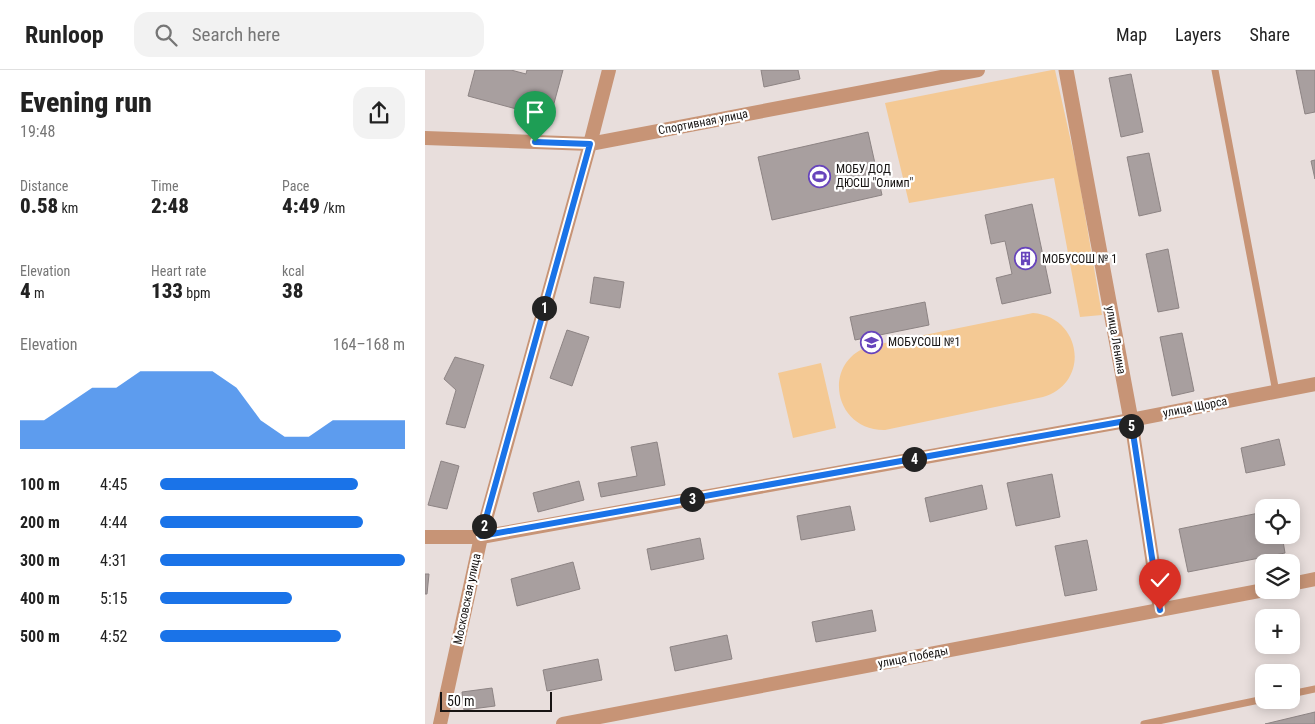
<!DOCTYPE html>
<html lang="en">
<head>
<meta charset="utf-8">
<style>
	body { margin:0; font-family:"Roboto Condensed",sans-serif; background:#f2f2f2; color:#222; height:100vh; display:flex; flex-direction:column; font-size:19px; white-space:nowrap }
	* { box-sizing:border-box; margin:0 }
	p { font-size:16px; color:#767676 }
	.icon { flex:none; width:28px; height:28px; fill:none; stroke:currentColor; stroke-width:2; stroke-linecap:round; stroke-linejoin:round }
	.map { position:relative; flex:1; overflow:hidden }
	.sheet { display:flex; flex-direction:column; background:#fff; width:425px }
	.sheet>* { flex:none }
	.controls { position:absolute; left:830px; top:429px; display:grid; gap:10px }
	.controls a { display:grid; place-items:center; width:45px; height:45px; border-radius:10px; background:#fff; box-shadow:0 2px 12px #0003; font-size:25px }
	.scale { position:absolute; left:15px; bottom:12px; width:112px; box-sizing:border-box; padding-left:5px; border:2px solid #171413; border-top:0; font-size:14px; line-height:18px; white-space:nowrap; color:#171413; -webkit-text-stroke:4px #fff; paint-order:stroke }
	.pin { position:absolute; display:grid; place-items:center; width:42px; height:42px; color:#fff; margin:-51px -21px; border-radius:50% 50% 50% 0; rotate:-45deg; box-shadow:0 0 5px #0007 }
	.pin .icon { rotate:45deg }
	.km { position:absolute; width:25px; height:25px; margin:-12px; border-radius:50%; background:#222; color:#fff; font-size:14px; line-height:25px; text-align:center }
	.round { display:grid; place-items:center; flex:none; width:52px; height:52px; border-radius:15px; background:#f2f2f2 }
	.overview { display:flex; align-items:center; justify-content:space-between; height:85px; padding:0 20px }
	h1 { font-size:28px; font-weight:800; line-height:38px }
	.metrics { display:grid; grid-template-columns:repeat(3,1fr); gap:8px; height:85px; padding:5px 20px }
	.metrics div { display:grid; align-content:center }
	.metrics b { font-size:21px; font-weight:800 }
	.metrics small { font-size:14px; font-weight:400 }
	.metrics p { font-size:14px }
	.chart { height:140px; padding:10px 20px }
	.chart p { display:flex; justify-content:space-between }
	.chart svg { width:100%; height:90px; margin-top:5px; fill:#1a73e8; opacity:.7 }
	ul { padding:0 20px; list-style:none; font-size:16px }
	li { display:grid; grid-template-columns:80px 60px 1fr; align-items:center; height:38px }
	li i { height:12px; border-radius:6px; background:#1a73e8 }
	header { display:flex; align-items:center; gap:30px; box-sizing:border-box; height:70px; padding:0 25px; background:#fff; border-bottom:1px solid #e0e0e0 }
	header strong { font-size:24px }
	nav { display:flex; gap:28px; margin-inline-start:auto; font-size:18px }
	.search { width:350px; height:45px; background:#f2f2f2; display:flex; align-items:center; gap:12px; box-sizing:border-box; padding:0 18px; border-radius:15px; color:#767676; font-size:19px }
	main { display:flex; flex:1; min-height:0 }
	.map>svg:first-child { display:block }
</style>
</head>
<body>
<header>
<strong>Runloop</strong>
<div class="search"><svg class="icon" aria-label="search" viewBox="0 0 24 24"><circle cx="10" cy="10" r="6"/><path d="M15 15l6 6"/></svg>Search here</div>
<nav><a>Map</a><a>Layers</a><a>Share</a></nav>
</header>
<main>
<section class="sheet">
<div class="overview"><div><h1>Evening run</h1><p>19:48</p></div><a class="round"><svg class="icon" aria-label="share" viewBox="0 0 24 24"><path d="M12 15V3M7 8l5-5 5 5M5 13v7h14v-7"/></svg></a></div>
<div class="metrics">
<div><p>Distance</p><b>0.58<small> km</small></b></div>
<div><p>Time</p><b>2:48</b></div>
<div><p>Pace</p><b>4:49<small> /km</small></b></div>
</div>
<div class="metrics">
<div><p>Elevation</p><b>4<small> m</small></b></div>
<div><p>Heart rate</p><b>133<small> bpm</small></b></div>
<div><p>kcal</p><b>38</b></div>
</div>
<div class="chart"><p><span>Elevation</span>164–168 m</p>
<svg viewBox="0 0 160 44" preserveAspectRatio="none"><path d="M0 44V30L10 30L20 22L30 14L40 14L50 6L60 6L70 6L80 6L90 14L100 30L110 38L120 38L130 30L140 30L150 30L160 30V44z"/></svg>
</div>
<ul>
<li><b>100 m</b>4:45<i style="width:81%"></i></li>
<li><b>200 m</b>4:44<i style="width:83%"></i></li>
<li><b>300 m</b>4:31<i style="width:100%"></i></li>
<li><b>400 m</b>5:15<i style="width:54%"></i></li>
<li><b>500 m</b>4:52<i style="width:74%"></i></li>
</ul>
</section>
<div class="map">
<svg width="890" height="654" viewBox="0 0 890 654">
	<rect width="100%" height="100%" fill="#e8dedc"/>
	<path fill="#f4c994" d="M627,0H630L653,103L677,245L655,247L629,108L484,133L460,33Z
		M608,243C657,247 666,313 618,327L460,360C408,361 396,291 445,276Z
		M396,293L411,358L368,368L353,303Z"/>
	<path fill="#a89f9f" stroke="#8d8484" d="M50,0H86L101,4L102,0H138L125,48L43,26Z
		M336,0H373L375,9L339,17Z
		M871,0H890V42L880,44Z
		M706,4L718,62L696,67L684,8Z
		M443,62L457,125L347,150L333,87Z
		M724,83L736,141L714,146L702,87Z
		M890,90V109L886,91Z
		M607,134L626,223L577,234L571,208L587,204L580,171L566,174L560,145Z
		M743,179L754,238L733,242L721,184Z
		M169,207L199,212L195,238L165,233Z
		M500,232L504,255L430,270L425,247Z
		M142,260L164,267L147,316L125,308Z
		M757,263L769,321L747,326L735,267Z
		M30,287L59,295L40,358L21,354L31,320L19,309Z
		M854,369L860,395L821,403L816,378Z
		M232,372L240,415L176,427L173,413L212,406L206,377Z
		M16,391L34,396L22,439L3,435Z
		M627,404L635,447L591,456L582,413Z
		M154,411L159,430L113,442L108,423Z
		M557,415L562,439L505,452L500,428Z
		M425,436L430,460L376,470L372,446Z
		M839,442V465H857L860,483L763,502L754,459Z
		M275,468L279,489L226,500L222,479Z
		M662,470L672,520L640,526L630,476Z
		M148,492L155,519L92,536L86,509Z
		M0,504H4L2,524H0Z
		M447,540L451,561L391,572L387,552Z
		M302,565L307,589L250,601L245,577Z
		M173,589L177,610L122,621L118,600Z
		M67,618L70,636L39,640L37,622Z
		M890,642V654H840Z"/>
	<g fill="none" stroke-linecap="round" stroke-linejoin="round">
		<path stroke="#c79476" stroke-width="7" d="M790,0L851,322
			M866,624L890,619
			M719,654L839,629"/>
		<path stroke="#c79476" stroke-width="14" d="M0,68L165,74L553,0
			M706,350L735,540
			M0,467H56L706,350L890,314
			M866,514L890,509
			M15,654L56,467L165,74L184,0
			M138,654L839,520"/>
		<path stroke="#c79476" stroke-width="15" d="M641,0L706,350"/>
	</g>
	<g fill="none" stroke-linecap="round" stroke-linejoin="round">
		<defs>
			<path id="route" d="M110,72L165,74L56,466L706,350L735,540"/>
		</defs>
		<use href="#route" stroke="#fff" stroke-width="10"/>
		<use href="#route" stroke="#1a73e8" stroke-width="6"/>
	</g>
	<defs>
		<symbol id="stadium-ring" viewBox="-11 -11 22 22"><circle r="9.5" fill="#fff" stroke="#6744bc" stroke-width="1.5"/><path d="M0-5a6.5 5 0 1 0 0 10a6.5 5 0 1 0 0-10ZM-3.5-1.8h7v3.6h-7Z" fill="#6744bc"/></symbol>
		<symbol id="building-ring" viewBox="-11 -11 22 22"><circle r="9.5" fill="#fff" stroke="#6744bc" stroke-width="1.5"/><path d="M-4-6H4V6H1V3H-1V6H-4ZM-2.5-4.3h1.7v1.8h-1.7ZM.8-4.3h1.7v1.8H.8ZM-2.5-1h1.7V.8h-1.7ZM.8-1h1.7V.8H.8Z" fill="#6744bc"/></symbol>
		<symbol id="school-ring" viewBox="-11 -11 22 22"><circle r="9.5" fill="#fff" stroke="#6744bc" stroke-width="1.5"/><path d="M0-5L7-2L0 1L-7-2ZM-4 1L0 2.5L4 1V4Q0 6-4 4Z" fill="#6744bc"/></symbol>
	</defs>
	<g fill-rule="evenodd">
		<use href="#stadium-ring" x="382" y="94" width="25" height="25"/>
		<use href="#building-ring" x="588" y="176" width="25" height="25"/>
		<use href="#school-ring" x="434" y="260" width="25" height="25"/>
	</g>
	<g text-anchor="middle" stroke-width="4.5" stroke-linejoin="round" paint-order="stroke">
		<g font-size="12" fill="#171413" stroke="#fff">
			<text transform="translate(278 52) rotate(-11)" y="4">Спортивная улица</text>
			<text transform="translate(691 270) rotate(80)" y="4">улица Ленина</text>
			<text transform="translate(770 337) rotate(-11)" y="4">улица Щорса</text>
			<text transform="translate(42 529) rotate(-78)" y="4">Московская улица</text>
			<text transform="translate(488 587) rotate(-11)" y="4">улица Победы</text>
		</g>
		<g font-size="12" fill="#171413" stroke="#fff" text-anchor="start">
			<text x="411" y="103">МОБУ ДОД<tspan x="411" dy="14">ДЮСШ "Олимп"</tspan></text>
			<text x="617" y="193">МОБУСОШ № 1</text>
			<text x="463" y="276">МОБУСОШ №1</text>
		</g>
	</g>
</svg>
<div class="controls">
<a><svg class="icon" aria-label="locate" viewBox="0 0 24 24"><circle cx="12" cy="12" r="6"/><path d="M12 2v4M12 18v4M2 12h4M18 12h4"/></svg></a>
<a><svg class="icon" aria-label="layers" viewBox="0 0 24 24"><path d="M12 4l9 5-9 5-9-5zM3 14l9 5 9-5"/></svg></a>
<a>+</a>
<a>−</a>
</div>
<div class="scale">50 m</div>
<div class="pin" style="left:110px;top:72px;background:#1e9e55"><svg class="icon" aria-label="arrive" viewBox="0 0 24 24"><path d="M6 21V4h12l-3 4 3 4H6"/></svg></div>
<div class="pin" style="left:735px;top:540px;background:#d93025"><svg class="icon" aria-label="check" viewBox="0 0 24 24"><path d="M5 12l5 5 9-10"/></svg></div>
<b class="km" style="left:119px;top:238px">1</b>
<b class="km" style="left:59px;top:456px">2</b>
<b class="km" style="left:267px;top:429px">3</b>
<b class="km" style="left:489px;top:389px">4</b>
<b class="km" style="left:706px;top:356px">5</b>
</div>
</main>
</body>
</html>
